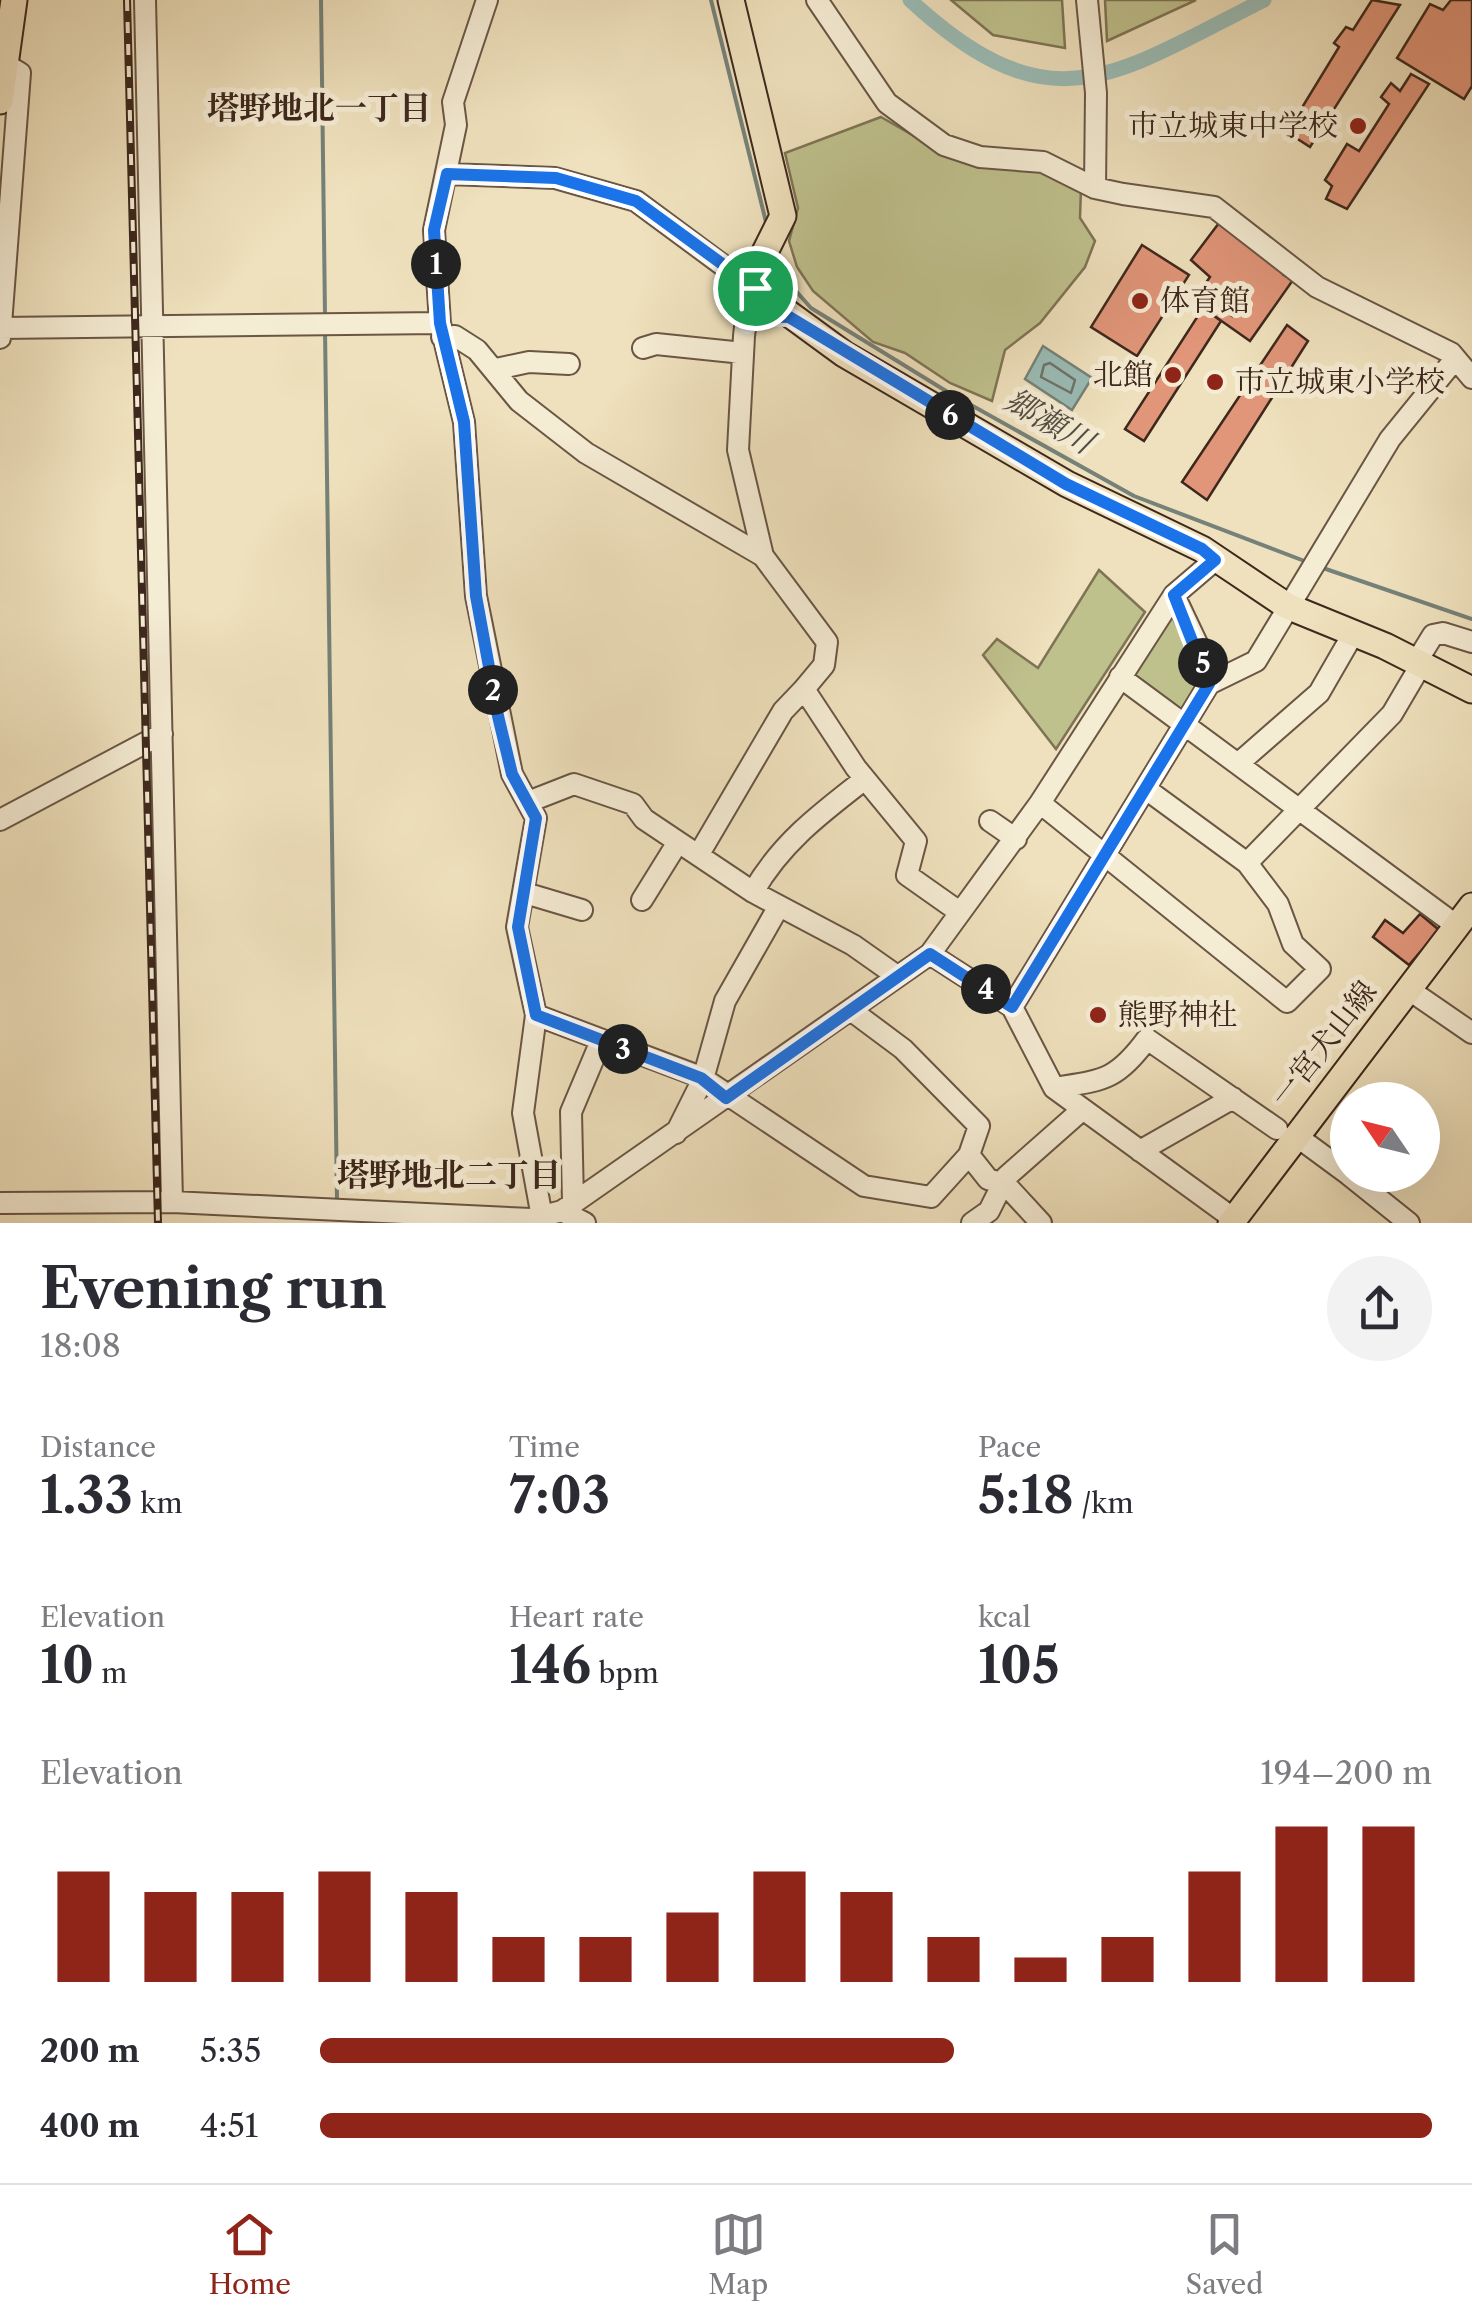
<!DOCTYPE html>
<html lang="en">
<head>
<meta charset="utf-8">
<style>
	body { margin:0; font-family:"Libre Caslon Text","Noto Serif JP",serif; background:#f2f2f3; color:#2b2b33; height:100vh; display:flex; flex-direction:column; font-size:38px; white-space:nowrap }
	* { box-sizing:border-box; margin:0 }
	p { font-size:32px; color:#7c7c81 }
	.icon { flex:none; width:55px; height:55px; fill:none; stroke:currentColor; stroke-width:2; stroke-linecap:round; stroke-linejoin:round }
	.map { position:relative; height:1223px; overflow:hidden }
	.panel { display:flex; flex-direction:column; background:#fff; flex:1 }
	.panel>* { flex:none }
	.needle { width:65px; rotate:305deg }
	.fabs { position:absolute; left:1330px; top:1082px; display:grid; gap:20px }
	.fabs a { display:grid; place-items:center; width:110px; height:110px; border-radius:50%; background:#fff; box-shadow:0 10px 40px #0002; font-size:50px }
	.pin { position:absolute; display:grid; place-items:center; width:85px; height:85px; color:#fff; margin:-42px; border:5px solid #fff; border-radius:50%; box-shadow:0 2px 10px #0007 }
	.km { position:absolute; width:50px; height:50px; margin:-25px; border-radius:50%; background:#222; color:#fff; font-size:28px; line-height:50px; text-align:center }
	.round { display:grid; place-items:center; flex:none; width:105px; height:105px; border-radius:52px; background:#f2f2f3 }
	.head { display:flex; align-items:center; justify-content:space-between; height:170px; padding:0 40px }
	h1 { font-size:55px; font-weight:700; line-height:75px }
	.metrics { display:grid; grid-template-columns:repeat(3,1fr); gap:15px; height:170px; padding:10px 40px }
	.metrics div { display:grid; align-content:center }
	.metrics b { font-size:50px; font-weight:700 }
	.metrics small { font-size:28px; font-weight:400 }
	.metrics p { font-size:28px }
	.chart { height:280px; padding:20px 40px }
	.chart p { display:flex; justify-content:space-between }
	.chart svg { width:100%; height:180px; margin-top:10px; stroke:#8f2418; stroke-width:6 }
	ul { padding:0 40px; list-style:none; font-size:32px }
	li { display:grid; grid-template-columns:160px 120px 1fr; align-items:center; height:75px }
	li i { height:25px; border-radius:12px; background:#8f2418 }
	.dock { display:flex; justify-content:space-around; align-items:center; height:140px; border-top:2px solid #e1e1e2; background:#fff; font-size:28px; color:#7c7c81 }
	.dock a { display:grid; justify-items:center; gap:5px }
	.dock .current { color:#8f2418 }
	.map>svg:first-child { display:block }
</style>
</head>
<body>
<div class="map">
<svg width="1472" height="1223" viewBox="0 0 1472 1223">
	<rect width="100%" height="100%" fill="#efe1bd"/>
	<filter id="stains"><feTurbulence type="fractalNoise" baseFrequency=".002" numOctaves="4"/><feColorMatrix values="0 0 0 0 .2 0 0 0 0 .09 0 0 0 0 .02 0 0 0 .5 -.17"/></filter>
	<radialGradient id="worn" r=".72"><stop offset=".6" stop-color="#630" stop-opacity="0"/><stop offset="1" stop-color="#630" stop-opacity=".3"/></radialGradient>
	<path fill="#bfc18d" stroke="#7e7455" stroke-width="2.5" d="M951,0H1062L1065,48L993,35Z
		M1105,0H1196L1107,41Z
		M881,117L949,156L1044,171L1081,188L1080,218L1095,241L1085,267L1040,323L1005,350L992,401L950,383L905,353L873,342L813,291L797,267L789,241L798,208L785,153Z
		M1099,570L1145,612L1056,749L983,655L997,639L1038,668Z
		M1172,612L1193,651L1201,683L1181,714L1129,675Z"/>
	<path fill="#9abcb6" stroke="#758179" stroke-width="2.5" d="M1043,346L1092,378L1072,410L1025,379Z"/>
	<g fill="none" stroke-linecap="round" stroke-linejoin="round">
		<path stroke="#6c726a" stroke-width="2.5" d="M1050,363L1075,380L1071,393L1041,377L1044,365Z"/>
		<path stroke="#758179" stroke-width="4" d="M321,0L325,315
			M711,0L767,226
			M774,255L779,272L811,308L946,391L1134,496L1307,562
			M325,330L337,1200
			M1320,567L1472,619"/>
		<path stroke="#9abcb6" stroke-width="15" d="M910,0C1052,131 1114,75 1264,0"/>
	</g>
	<path fill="#e19579" stroke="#3d281d" stroke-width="2.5" d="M1372,0L1400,5L1310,147L1287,132L1339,47L1334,43L1346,27L1353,30Z
		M1451,0H1472V86L1464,99L1397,58L1430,4L1443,10Z
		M1411,74L1429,84L1347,209L1326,199L1332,186L1325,180L1347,144L1359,151L1389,104L1381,97L1391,83L1400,91Z
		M1219,223L1289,271L1284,275L1293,280L1250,341L1203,308L1209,300L1232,316L1234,312L1201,290L1210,277L1191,260Z
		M1142,245L1189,275L1137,356L1091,327Z
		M1203,308L1221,321L1144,441L1125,429Z
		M1287,325L1308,341L1207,500L1182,482Z
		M1420,914L1439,930L1409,965L1373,937L1385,920L1403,933Z"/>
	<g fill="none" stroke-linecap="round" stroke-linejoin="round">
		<defs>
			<path id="minor" d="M145,0L172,1202
				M487,0L453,102L456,125L434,230L440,323L464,422L476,596L512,774L536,818L517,927L536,1015L523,1113L543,1223
				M817,0L887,103L944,145L980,157L1043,162L1095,188L1123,194L1214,207L1317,287L1451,353L1472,378
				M1087,0L1096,93L1095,188
				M447,174L555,178L636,201L755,289L748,302L744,336L738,450L763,556L827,642L824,665L804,689L856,768L916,841L907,875L958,911
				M0,328L440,323
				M442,337L455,336L477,350L519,401L586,453L763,556
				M0,338L20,73L5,64
				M643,348L656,344L743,353
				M496,369L529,362L569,364
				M1174,595L1200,650L1209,684
				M1417,661L1433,635L1443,633L1472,642
				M1120,677L1457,926
				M1240,762L1319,693L1353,634
				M528,802L574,784L633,804L644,819L753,892L853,945L897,976
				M1040,803L1287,1002L1320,969L1293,944L1278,904L1247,863L1146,789
				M0,820L162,734
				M990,821L1016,839
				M699,854L783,711L804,689
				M1247,863L1392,714L1422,663
				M753,892C781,843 821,813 865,779
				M525,893L582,910
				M642,900L678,842
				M930,954L1012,1007L1054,1088L1234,1219
				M1408,989L1472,1033
				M1012,1007L1209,684L1256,661L1390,439L1455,359
				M536,1015L701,1077L864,1186L931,1197L969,1155L979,1126L903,1049L852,1011
				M1054,1088C1103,1080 1116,1081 1147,1039L1277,1129
				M676,1133L703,1079L725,1001L779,906
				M1295,1135L1348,1174
				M1140,1151L1233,1098
				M969,1155L988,1179L1006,1185L1041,1223
				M1349,1175L1409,1223
				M573,1202L571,1112L601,1041
				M0,1203L172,1202L531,1219L562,1211L930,954L1040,803L1174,595L1215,560
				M562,1211L585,1223
				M972,1223L989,1211L1006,1177L1083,1109"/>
			<path id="major" d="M731,0L783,216L763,256L755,289L844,354L1067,484L1202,549L1287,606L1385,646L1472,690
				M0,101L14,0
				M1231,1223L1472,906"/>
		</defs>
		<use href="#minor" stroke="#6a5645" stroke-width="24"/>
		<use href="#major" stroke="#3d281d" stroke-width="29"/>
		<use href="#minor" stroke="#f5ecd4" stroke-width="20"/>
		<use href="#major" stroke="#efe1bd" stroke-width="25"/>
		<defs>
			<path id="rail" d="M127,0L158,1223"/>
		</defs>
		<use href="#rail" stroke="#3d281d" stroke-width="8"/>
		<use href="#rail" stroke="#f5ecd4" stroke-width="4" stroke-dasharray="11" stroke-linecap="butt"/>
	</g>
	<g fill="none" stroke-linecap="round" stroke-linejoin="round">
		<defs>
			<path id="route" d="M447,174L556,178L636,201L755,288L748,302V324L758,316L789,317L1066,484L1202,549L1215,560L1174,595L1209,684L1012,1007L930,954L726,1098L701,1078L536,1015L518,927L536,818L512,774L498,716L476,596L464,422L440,323L434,230Z"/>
		</defs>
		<use href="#route" stroke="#fff" stroke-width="20"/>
		<use href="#route" stroke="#1a73e8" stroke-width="12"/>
	</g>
	<g fill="#8f2418" stroke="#f5ecd4" stroke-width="4">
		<circle cx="1358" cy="126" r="10"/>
		<circle cx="1140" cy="301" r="10"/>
		<circle cx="1173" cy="375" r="10"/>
		<circle cx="1215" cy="382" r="10"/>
		<circle cx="1098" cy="1015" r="10"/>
	</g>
	<g text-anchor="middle" stroke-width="10" stroke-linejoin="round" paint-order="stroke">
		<g font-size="30" fill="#3d281d" stroke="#f5ecd4" text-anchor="start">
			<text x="1338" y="136" text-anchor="end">市立城東中学校</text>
			<text x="1160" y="311">体育館</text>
			<text x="1153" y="385" text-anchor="end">北館</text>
			<text x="1235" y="392">市立城東小学校</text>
			<text x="1118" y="1025">熊野神社</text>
		</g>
		<g font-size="30" fill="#3d281d" stroke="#f5ecd4">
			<text transform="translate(1324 1044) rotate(-52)" y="10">一宮犬山線</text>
		</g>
		<g font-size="32" font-weight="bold" fill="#3d281d" stroke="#f5ecd4">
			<text x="319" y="119">塔野地北一丁目</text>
			<text x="449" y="1186">塔野地北二丁目</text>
		</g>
		<g font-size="32" font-style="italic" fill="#544d43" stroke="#f5ecd4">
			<text transform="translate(1049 421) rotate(30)" y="11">郷瀬川</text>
		</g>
	</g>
	<rect width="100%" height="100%" filter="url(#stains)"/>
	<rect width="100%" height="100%" fill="url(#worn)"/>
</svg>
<div class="fabs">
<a><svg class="needle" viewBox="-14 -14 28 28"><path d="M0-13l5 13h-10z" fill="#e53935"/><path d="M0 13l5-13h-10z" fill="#7c7c81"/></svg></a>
</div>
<div class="pin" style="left:755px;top:288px;background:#1e9e55"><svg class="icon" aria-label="arrive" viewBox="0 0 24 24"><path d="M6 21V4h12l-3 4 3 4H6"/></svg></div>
<b class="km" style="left:436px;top:264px">1</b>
<b class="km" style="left:493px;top:690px">2</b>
<b class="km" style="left:623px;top:1049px">3</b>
<b class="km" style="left:986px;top:989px">4</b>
<b class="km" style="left:1203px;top:663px">5</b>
<b class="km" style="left:950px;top:415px">6</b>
</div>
<section class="panel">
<div class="head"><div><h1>Evening run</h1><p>18:08</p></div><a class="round"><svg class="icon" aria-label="share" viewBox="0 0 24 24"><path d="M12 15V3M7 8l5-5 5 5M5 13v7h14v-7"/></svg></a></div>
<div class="metrics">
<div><p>Distance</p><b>1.33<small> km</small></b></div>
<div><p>Time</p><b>7:03</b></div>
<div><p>Pace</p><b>5:18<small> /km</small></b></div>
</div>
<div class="metrics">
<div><p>Elevation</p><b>10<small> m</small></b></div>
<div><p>Heart rate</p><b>146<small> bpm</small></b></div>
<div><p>kcal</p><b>105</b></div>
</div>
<div class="chart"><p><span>Elevation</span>194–200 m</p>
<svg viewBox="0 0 160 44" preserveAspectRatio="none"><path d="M5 44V17M15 44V22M25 44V22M35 44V17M45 44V22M55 44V33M65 44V33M75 44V27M85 44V17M95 44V22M105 44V33M115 44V38M125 44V33M135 44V17M145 44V6M155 44V6"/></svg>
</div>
<ul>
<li><b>200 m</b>5:35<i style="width:57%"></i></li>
<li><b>400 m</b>4:51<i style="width:100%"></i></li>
</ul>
</section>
<nav class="dock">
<a class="current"><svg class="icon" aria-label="home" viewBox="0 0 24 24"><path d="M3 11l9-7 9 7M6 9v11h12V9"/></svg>Home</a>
<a><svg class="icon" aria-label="map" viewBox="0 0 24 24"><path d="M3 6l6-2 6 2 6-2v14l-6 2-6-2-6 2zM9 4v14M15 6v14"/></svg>Map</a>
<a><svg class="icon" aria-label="saved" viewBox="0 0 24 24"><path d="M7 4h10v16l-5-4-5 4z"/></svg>Saved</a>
</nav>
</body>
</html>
